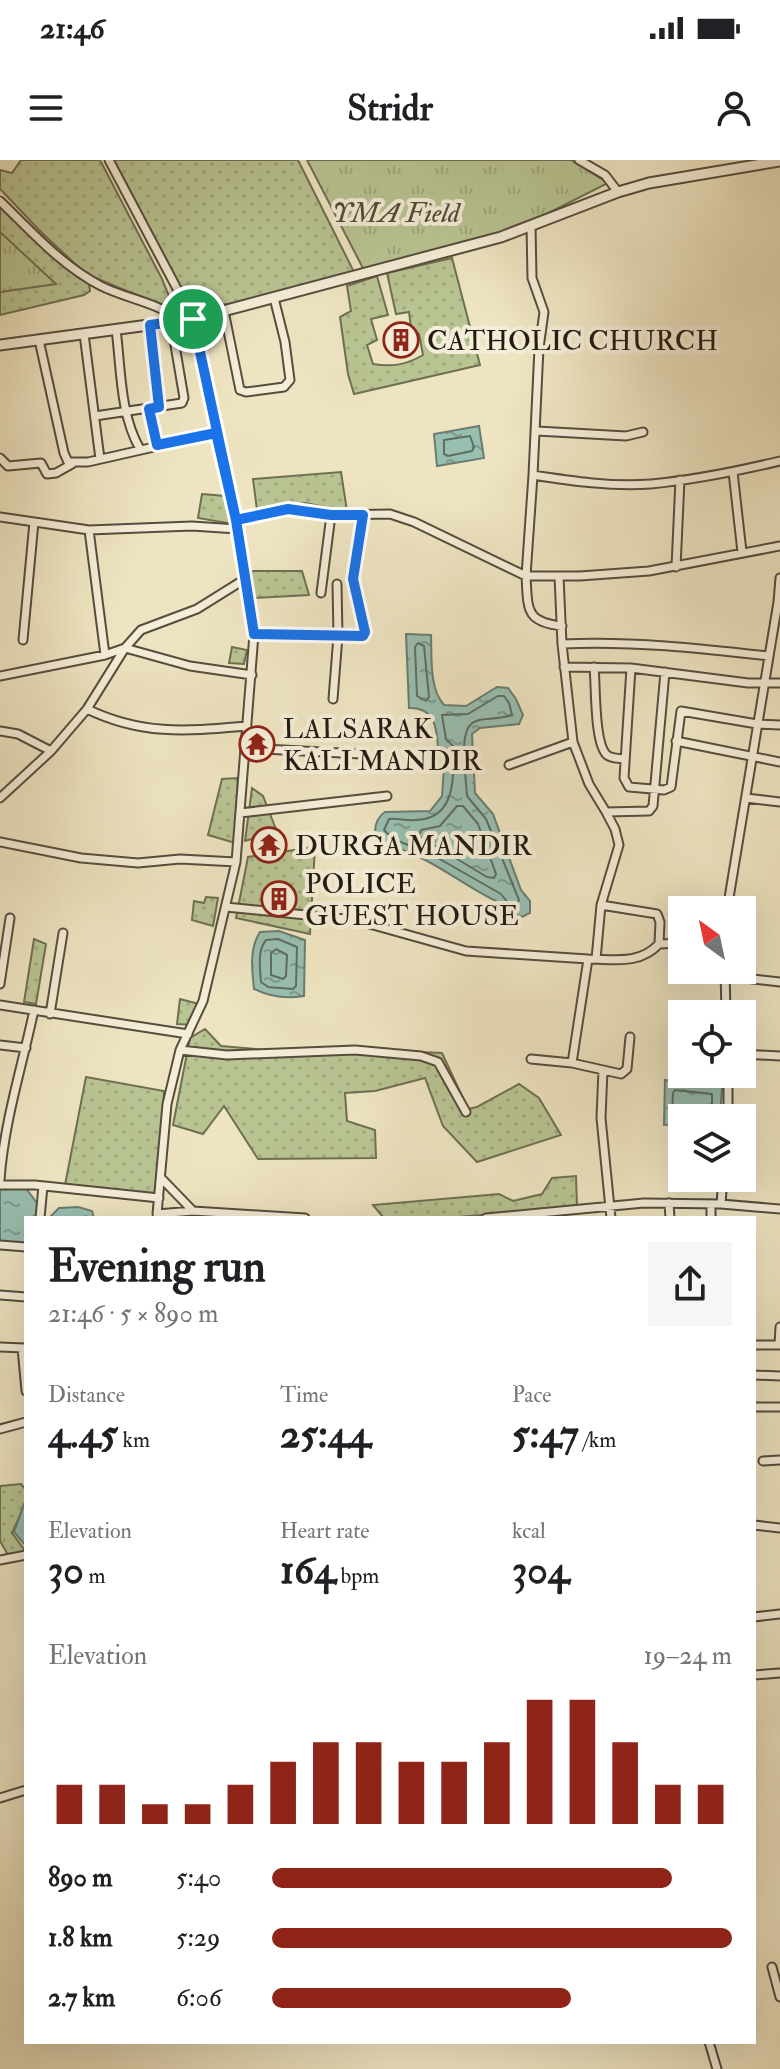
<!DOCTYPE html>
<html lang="en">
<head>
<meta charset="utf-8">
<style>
	body { margin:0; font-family:"IM FELL Double Pica",serif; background:#f6f6f6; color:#202124; height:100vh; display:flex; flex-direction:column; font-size:30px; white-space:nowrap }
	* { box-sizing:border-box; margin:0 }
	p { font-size:26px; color:#757577 }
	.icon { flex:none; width:44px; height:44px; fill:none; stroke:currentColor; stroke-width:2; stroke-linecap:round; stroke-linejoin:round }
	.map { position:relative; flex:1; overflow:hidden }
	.side { position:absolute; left:24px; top:1056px; width:732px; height:828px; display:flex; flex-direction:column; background:#fff; border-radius:0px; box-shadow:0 8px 32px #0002 }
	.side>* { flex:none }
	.needle { width:52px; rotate:327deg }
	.buttons { position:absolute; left:668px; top:736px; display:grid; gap:16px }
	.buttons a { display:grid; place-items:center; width:88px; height:88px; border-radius:0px; background:#fff; box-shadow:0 8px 32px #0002; font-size:40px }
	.pin { position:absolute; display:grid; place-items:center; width:68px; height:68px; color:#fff; margin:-34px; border:4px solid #fff; border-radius:50%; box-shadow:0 2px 8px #0007 }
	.round { display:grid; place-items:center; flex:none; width:84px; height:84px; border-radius:0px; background:#f6f6f6 }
	.summary { display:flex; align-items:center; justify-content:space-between; height:136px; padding:0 24px }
	h1 { font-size:44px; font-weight:700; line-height:60px }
	.stats { display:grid; grid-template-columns:repeat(3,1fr); gap:12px; height:136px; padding:8px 24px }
	.stats div { display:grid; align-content:center }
	.stats b { font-size:40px; font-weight:700 }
	.stats small { font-size:22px; font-weight:400 }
	.stats p { font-size:22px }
	.chart { height:224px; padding:16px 24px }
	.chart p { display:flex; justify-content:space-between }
	.chart svg { width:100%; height:144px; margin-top:8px; stroke:#8f2418; stroke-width:6 }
	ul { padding:0 24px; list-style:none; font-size:26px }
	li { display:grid; grid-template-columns:128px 96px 1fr; align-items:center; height:60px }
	li i { height:20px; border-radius:10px; background:#8f2418 }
	.status { display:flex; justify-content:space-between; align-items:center; height:56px; padding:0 40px; background:#fff; direction:ltr }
	.status svg { height:22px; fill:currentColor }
	header { display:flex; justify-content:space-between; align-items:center; height:104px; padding:0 24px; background:#fff; font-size:36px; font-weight:700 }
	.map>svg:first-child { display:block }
</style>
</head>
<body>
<div class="status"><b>21:46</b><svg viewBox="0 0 49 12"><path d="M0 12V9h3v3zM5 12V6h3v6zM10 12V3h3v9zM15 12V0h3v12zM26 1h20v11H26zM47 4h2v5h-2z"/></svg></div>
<header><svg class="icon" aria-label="menu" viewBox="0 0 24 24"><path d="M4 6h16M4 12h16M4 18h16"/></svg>Stridr<svg class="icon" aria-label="person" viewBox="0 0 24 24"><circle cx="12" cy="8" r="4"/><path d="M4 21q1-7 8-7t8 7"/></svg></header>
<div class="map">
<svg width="780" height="1909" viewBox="0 0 780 1909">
	<defs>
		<pattern id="grass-dots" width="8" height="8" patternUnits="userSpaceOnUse" patternTransform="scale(2)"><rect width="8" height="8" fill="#b9c493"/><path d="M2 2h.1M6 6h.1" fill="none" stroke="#9fa87e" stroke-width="1.8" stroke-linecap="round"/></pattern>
		<pattern id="park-tufts" width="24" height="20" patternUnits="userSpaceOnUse" patternTransform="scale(2)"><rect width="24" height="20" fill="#b9c493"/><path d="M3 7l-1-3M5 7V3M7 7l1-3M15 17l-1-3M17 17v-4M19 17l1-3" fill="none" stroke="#9fa87e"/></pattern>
		<pattern id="water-ripples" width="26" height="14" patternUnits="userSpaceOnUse" patternTransform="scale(2)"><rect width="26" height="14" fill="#99bfb1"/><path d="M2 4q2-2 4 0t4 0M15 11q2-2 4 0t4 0" fill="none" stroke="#7c9a8f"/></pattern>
	</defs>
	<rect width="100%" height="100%" fill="#eee4c1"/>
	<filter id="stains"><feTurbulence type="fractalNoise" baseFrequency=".0025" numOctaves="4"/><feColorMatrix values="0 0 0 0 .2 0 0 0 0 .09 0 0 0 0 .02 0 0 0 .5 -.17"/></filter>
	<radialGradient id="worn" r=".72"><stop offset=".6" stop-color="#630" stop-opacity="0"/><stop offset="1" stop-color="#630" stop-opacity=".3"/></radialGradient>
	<path fill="url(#grass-dots)" stroke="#6e7052" stroke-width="2" d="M21,0H100L162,119L175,151L86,114L42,73L0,29V10L12,13Z
		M109,0H298L354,112L234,144L183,146Z
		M0,39L89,124L90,131L84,135L0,155Z
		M452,98L480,205L354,234L348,214L340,157L351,151L347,126L377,116L388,155L371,159L377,180L367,185L373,204C392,207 406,205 423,195L419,174L411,168L409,152L396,154L387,113Z
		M341,312L347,351L305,343L257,350L253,319Z
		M202,334L225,336L233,364L198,358Z
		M251,411H302L309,435L255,438Z
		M232,487L247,490L244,504L229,503Z
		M238,618L235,683L208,675L222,619Z
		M252,628L263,636L277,672L245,681Z
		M315,687L310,774L236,758L248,697Z
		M206,737L218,738L213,766L192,760L194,741L204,743Z
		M34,779L46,784L36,844L24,842Z
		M180,839L199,844L194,865L177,864Z
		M205,869L221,886L278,891L339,888L442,893L468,949L477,947L519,924L539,938L561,975L477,1002L443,966L425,918L375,931L345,933L347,961L375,970L376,998L258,999L224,946L203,974L173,965L190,878Z
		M86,917L164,931L161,1009L154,1034L65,1025Z
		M576,1016L577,1047L458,1057H383L373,1045L499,1034L513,1041L542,1034L552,1018Z
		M21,1324L26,1330V1343L12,1373L26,1392L8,1395L0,1381V1326Z"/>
	<path fill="url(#park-tufts)" stroke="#6e7052" stroke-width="2" d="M307,0H571L608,23L501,77L366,114Z
		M0,72L56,124L0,132Z"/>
	<path fill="url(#water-ripples)" stroke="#6a7d71" stroke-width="2" d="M479,266L484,298L437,306L434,274Z
		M406,474L431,475C432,498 429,528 444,545L466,546L497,527L508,528L516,539L523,555L519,564L480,568L472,574L475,633L493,654L521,730L530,741V753L522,757L503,750L496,741C466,727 439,704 408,692C397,687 382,686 376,674C373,666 379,656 385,652L430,651L442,636L444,607L454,604L447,589L438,588C437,567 434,547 409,548Z
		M279,771L305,780L304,836C286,839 270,837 254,829C252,809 249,789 260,772Z
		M665,920L722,927L720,958H682V964L664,965Z
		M0,1025L25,1027L37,1043L38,1058H26V1085L0,1083Z
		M78,1047L92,1051L94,1058H49L59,1048Z
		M24,1344H26V1386L14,1372Z"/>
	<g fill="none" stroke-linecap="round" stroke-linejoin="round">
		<path stroke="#5e6d62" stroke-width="2" d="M470,276L474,287L472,291L448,296L444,294V280Z
			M418,483L424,486L429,537L426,541L417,536L415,487Z
			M498,536H504L509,543L512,555C484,564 465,549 464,589L458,591L446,579L442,555L468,554Z
			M460,609L465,611L467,636L486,659L519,740L516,745L508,743L501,734L431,694L393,679L384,670L389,659C398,658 406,661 415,660C443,660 452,639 453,614Z
			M457,646H463L478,664L496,714L494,718L487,717L419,676L421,670L440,666Z
			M278,779L297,787L296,826L293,829L268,827L261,822C260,808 257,791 266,780Z
			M276,789L287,795L286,816L283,819L271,815V793Z
			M686,958L672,954L673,933L675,930L712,934V958"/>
		<defs>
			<path id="minor" d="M109,0L193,159L236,360L254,474L236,702L203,841L180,890L167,944L157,1054L193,1051L305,1058
				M579,0L605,15L618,32
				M0,41C32,72 61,105 101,126C127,139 157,142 181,161
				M531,65L532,118L544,152L539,188L533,315C572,321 612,327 651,324C694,320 738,311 780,301
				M224,151L240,230L246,232L284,227L290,220L285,182L274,138
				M150,165L159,247
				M116,169C121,208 120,255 140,289
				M84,174L100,299
				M39,180L64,293L68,302H88L216,273
				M149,249L157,285
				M95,256L182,243L184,238L171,162
				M537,271L626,276L643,272
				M0,298L8,306L41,303L47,314L56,313L72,304
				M733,312L742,392
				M0,357L89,370L192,366L237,369
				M236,360L288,349L331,355L390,354L414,362L526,416L533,315
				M89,370L105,495
				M676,407L680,320
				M559,416L562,484L573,582L589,624L606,652L649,651L653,646L665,512
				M321,433L331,355
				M562,466C525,462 528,449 526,416H580L649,411L780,386
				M254,474L359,477L365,475L353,419L363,355
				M23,480L34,362
				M562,484C633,481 698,488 768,496
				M564,507L631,508L748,523H780
				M594,507C596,525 594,584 607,595C612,599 619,598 625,599
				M631,508L624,618L629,627L664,630L671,627L681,551L757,564L780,565
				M0,516L105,495L125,488L141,470L197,449L245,419
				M333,539L338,476L337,424
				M87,549C143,576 188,571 247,566
				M0,571L18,574L51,591
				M676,581L780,602
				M245,588L361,594
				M509,605L573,582
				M0,638L51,591L87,549L125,488L190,506L252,515
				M746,638L780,642
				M240,653L387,636
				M0,682L81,698L138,703L180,699L236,702
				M601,745L619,685L615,669L606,652
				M226,747L355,760L466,791L588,799C615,799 639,805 659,784L660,762L657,754L601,745L596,799
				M727,750L778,442L780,418
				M659,784L682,783
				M725,810L726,854
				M726,816L780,822
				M0,824L10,758
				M0,845L188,874
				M50,854L63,773
				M0,885L26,888
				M180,890L227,895L355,890L421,896L438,902L466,952
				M742,894L780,896
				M531,899L572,903L621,914L627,909L630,877
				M572,903L588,799
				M603,910L601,958L611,1058
				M728,914V958
				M162,1019L193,1051
				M0,1020C4,962 22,907 34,850
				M0,1025H35L159,1038
				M669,1043L670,1058
				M711,1044V1058
				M721,1044L723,1018
				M40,1058L43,1026
				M486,1058L644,1043L721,1044L780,1049
				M0,1085L26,1087
				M0,1135L26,1137
				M754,1185H780
				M779,1185L780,1167
				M0,1187L24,1188
				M22,1188L26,1231
				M754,1215L780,1216
				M754,1247H780
				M0,1269L26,1262
				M763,1301L780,1300
				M754,1365L780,1368
				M0,1400L26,1395
				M754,1457L780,1454
				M754,1515L780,1513
				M0,1638L26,1630
				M772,1807L780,1837
				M709,1882L717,1909"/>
			<path id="tertiary" d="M0,185L193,159L501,77L618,32L649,23L780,1"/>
		</defs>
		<use href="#minor" stroke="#564d3e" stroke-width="11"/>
		<use href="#tertiary" stroke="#564d3e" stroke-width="13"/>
		<use href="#minor" stroke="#f4edd7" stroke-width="7"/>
		<use href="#tertiary" stroke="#f4edd7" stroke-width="9"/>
	</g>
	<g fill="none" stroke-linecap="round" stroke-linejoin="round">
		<defs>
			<path id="route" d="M193,159L236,360L254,474L363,476L365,472L353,419L363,355H331L288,349L236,360L216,273L157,285L149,249L159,247L150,165L193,159"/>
		</defs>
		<use href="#route" stroke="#fff" stroke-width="16"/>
		<use href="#route" stroke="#1a73e8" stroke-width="10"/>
	</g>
	<defs>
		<symbol id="building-ring" viewBox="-11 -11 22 22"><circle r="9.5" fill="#f4edd7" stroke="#8f2418" stroke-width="1.5"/><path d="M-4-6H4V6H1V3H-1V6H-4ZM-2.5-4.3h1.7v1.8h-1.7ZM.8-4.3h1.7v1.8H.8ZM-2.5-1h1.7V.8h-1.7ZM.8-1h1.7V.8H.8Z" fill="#8f2418"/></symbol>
		<symbol id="temple-ring" viewBox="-11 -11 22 22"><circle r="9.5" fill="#f4edd7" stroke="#8f2418" stroke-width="1.5"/><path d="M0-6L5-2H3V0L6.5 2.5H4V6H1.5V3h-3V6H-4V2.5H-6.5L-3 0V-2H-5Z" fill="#8f2418"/></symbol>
	</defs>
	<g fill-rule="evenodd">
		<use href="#building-ring" x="381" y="160" width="40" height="40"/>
		<use href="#temple-ring" x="237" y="564" width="40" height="40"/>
		<use href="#temple-ring" x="249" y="665" width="40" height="40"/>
		<use href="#building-ring" x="259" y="719" width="40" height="40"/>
	</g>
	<g text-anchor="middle" stroke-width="8" stroke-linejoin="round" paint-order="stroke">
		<g font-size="28" font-style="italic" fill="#504e39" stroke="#f4edd7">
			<text x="396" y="62">YMA Field</text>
		</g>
		<g font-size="28" fill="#231b12" stroke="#f4edd7" text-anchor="start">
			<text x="427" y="190">CATHOLIC CHURCH</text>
			<text x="283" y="578">LALSARAK<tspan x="283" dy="32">KALI MANDIR</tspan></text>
			<text x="295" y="695">DURGA MANDIR</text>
			<text x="305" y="733">POLICE<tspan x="305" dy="32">GUEST HOUSE</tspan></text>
		</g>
	</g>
	<rect width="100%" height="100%" filter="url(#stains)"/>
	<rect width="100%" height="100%" fill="url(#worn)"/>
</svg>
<div class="buttons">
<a><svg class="needle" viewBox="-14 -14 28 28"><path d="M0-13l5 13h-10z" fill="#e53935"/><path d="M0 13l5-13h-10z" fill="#757577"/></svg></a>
<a><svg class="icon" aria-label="locate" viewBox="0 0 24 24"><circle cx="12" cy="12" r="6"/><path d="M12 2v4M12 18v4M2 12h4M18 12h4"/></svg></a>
<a><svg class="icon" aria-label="layers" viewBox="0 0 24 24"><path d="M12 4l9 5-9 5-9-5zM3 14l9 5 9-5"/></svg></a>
</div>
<div class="pin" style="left:193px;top:159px;background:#1e9e55"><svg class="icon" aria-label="arrive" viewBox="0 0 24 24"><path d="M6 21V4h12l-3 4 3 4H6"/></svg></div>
<section class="side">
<div class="summary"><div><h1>Evening run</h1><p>21:46 · 5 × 890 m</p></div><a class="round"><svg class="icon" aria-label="share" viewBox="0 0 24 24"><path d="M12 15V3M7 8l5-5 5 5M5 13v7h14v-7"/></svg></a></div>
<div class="stats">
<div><p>Distance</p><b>4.45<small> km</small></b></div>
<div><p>Time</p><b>25:44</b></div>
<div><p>Pace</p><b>5:47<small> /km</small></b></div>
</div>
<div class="stats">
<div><p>Elevation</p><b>30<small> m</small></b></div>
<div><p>Heart rate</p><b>164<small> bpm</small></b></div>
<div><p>kcal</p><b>304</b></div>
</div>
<div class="chart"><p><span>Elevation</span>19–24 m</p>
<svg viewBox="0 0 160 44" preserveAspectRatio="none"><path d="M5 44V32M15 44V32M25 44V38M35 44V38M45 44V32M55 44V25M65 44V19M75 44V19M85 44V25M95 44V25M105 44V19M115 44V6M125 44V6M135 44V19M145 44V32M155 44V32"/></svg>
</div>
<ul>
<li><b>890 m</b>5:40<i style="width:87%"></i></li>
<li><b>1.8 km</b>5:29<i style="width:100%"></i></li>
<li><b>2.7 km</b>6:06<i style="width:65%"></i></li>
</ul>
</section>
</div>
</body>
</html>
